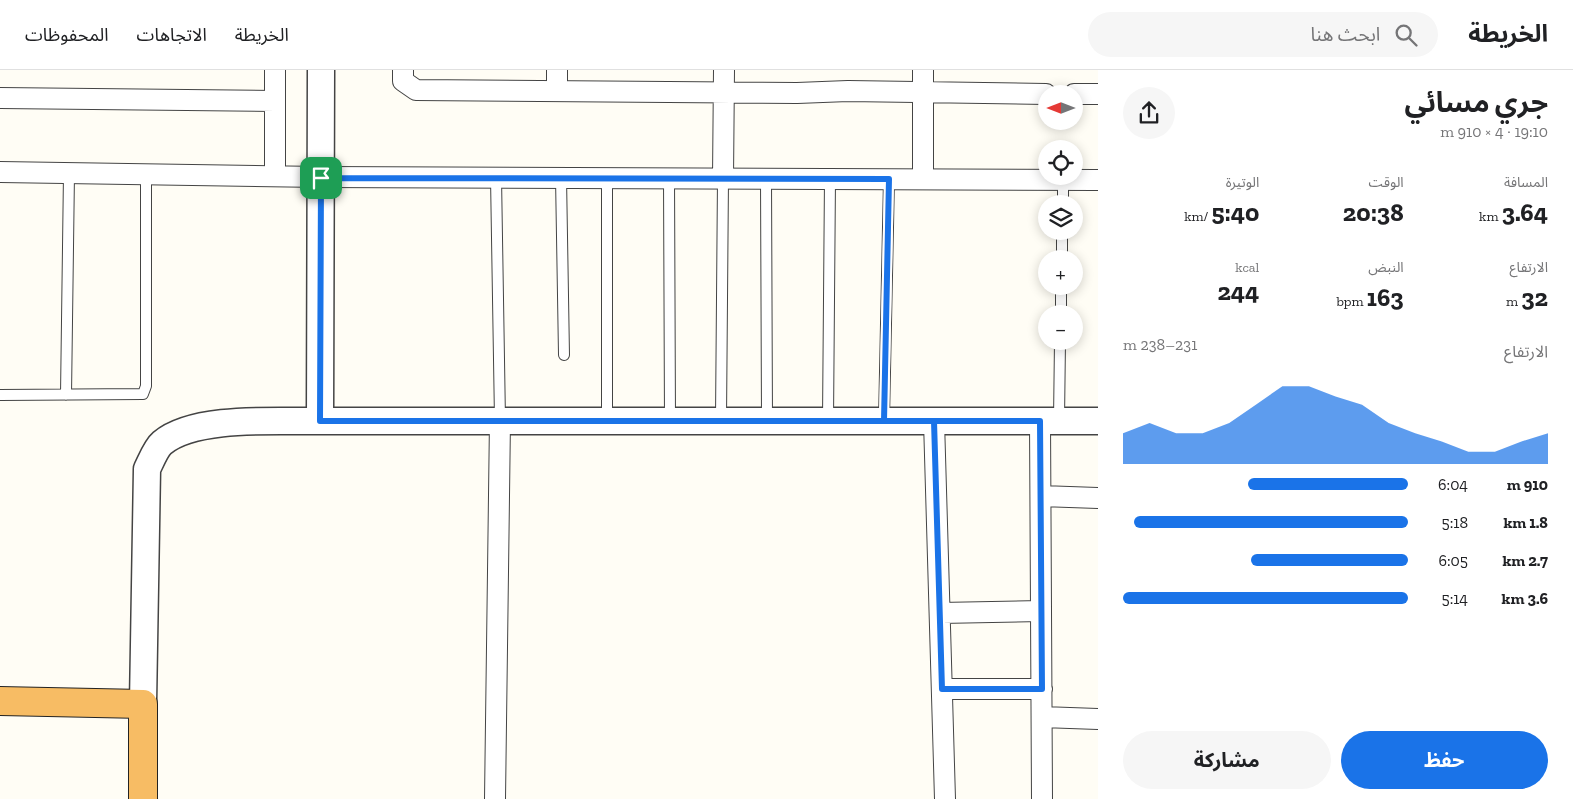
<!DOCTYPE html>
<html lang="ar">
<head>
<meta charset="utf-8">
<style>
	body { margin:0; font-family:"Zilla Slab","Noto Sans Arabic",serif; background:#f6f6f6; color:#202124; direction:rtl; height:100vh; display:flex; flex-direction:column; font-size:19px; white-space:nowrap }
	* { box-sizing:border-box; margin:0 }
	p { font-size:16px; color:#757577 }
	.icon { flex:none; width:28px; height:28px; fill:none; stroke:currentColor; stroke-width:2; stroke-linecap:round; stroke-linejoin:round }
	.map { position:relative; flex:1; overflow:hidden; direction:ltr }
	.sheet { display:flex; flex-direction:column; background:#fff; width:475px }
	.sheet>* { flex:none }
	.needle { width:32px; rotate:270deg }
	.controls { position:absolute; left:1038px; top:15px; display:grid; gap:10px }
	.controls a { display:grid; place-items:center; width:45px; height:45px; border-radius:50%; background:#fff; box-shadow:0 2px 12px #0003; font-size:25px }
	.pin { position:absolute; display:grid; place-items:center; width:42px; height:42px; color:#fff; margin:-21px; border-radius:10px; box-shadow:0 2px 8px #0006 }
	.round { display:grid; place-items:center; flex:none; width:52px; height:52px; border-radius:26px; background:#f6f6f6 }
	.head { display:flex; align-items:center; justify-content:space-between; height:85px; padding:0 25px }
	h1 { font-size:28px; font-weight:700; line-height:38px }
	.metrics { display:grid; grid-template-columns:repeat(3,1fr); gap:8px; height:85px; padding:5px 25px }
	.metrics div { display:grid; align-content:center }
	.metrics b { font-size:25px; font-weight:700 }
	.metrics small { font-size:14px; font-weight:400 }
	.metrics p { font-size:14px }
	.chart { height:140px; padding:10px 25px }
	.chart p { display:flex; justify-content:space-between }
	.chart svg { width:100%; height:90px; margin-top:5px; fill:#1a73e8; opacity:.7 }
	.action { display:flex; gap:10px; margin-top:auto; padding:10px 25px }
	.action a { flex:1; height:58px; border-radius:30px; background:#1a73e8; color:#fff; font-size:20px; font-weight:700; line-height:58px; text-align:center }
	.action a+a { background:#f6f6f6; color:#202124 }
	ul { padding:0 25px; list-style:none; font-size:16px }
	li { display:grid; grid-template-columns:80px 60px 1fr; align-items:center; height:38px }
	li i { height:12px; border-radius:6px; background:#1a73e8 }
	header { display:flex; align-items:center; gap:30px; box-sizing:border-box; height:70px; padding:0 25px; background:#fff; border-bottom:1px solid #e0e0e0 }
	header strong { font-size:24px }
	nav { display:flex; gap:28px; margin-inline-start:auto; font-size:18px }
	.search { width:350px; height:45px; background:#f6f6f6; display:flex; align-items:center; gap:12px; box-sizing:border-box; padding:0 18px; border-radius:28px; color:#757577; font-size:19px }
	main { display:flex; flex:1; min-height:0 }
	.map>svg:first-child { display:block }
</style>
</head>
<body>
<header>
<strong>الخريطة</strong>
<div class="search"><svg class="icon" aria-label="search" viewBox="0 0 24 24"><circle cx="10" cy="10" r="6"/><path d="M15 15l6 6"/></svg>ابحث هنا</div>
<nav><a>الخريطة</a><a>الاتجاهات</a><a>المحفوظات</a></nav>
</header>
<main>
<section class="sheet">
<div class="head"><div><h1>جري مسائي</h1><p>19:10 · 4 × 910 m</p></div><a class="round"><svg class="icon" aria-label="share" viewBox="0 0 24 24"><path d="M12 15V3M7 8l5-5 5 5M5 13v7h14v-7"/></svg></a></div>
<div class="metrics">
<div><p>المسافة</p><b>3.64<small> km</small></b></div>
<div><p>الوقت</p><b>20:38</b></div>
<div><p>الوتيرة</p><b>5:40<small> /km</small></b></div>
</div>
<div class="metrics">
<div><p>الارتفاع</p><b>32<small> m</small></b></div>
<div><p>النبض</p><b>163<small> bpm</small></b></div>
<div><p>kcal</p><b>244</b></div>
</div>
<div class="chart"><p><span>الارتفاع</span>231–238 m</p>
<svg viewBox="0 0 160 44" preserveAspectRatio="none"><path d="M0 44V29L10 24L20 29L30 29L40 24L50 15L60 6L70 6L80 11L90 15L100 24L110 29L120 33L130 38L140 38L150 33L160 29V44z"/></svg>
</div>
<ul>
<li><b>910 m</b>6:04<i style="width:56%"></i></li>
<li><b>1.8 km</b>5:18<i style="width:96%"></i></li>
<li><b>2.7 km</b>6:05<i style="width:55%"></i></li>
<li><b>3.6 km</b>5:14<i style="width:100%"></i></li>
</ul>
<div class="action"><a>حفظ</a><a>مشاركة</a></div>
</section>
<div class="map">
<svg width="1098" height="729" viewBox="0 0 1098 729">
	<rect width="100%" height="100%" fill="#fffdf5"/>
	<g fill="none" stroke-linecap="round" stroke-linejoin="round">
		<defs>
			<path id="service" d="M496,107L500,350
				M561,107L564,285
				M669,107L670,349
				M766,108L767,349
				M1063,134V110
				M1062,189V161
				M1061,244V216
				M0,325L143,324L146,316V104
				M66,325L69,103
				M721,349L723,108
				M607,350V107
				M828,350L830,108
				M884,350L889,109
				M1059,350L1060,271"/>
			<path id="minor" d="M275,0V105
				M403,0V11L416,20L797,23L848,21L1046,24
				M557,0V20
				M1074,24H1098
				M0,28L275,31
				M0,102L321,107L1098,110
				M723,108L724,0
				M923,109V0
				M934,351L945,729
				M1040,351L1042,729
				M1041,426L1098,428
				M940,543L1041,541
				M942,619H1042
				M1042,647L1098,649
				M495,729L500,350"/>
			<path id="tertiary" d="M320,351H1098
				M143,634L147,399C151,391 156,378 162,373C195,345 279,352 320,351L321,0"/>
			<path id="trunk" d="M0,631L143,634V729"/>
		</defs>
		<use href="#service" stroke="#444" stroke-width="12"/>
		<use href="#minor" stroke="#444" stroke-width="22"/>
		<use href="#tertiary" stroke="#444" stroke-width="29"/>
		<use href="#trunk" stroke="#222" stroke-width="30"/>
		<use href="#service" stroke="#fff" stroke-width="10"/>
		<use href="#minor" stroke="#fff" stroke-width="20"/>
		<use href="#tertiary" stroke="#fff" stroke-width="26"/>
		<use href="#trunk" stroke="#f7bc64" stroke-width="28"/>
	</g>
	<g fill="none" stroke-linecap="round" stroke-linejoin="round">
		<defs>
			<path id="route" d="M321,108L320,351H934L942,619H1042L1040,351C988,351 936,351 884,351L889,109L321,108"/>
		</defs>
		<use href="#route" stroke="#fff" stroke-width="10"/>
		<use href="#route" stroke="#1a73e8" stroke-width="6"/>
	</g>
</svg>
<div class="controls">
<a><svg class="needle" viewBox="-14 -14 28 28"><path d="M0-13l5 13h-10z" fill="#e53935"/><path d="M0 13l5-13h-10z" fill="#757577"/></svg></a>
<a><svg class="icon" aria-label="locate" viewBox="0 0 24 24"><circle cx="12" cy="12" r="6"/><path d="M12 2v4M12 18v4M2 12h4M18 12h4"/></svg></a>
<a><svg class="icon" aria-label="layers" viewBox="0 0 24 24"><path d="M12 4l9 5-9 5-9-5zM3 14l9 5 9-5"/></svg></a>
<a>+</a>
<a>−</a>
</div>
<div class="pin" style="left:321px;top:108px;background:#1e9e55"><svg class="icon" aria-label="arrive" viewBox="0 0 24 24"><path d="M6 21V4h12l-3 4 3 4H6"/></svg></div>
</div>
</main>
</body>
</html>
